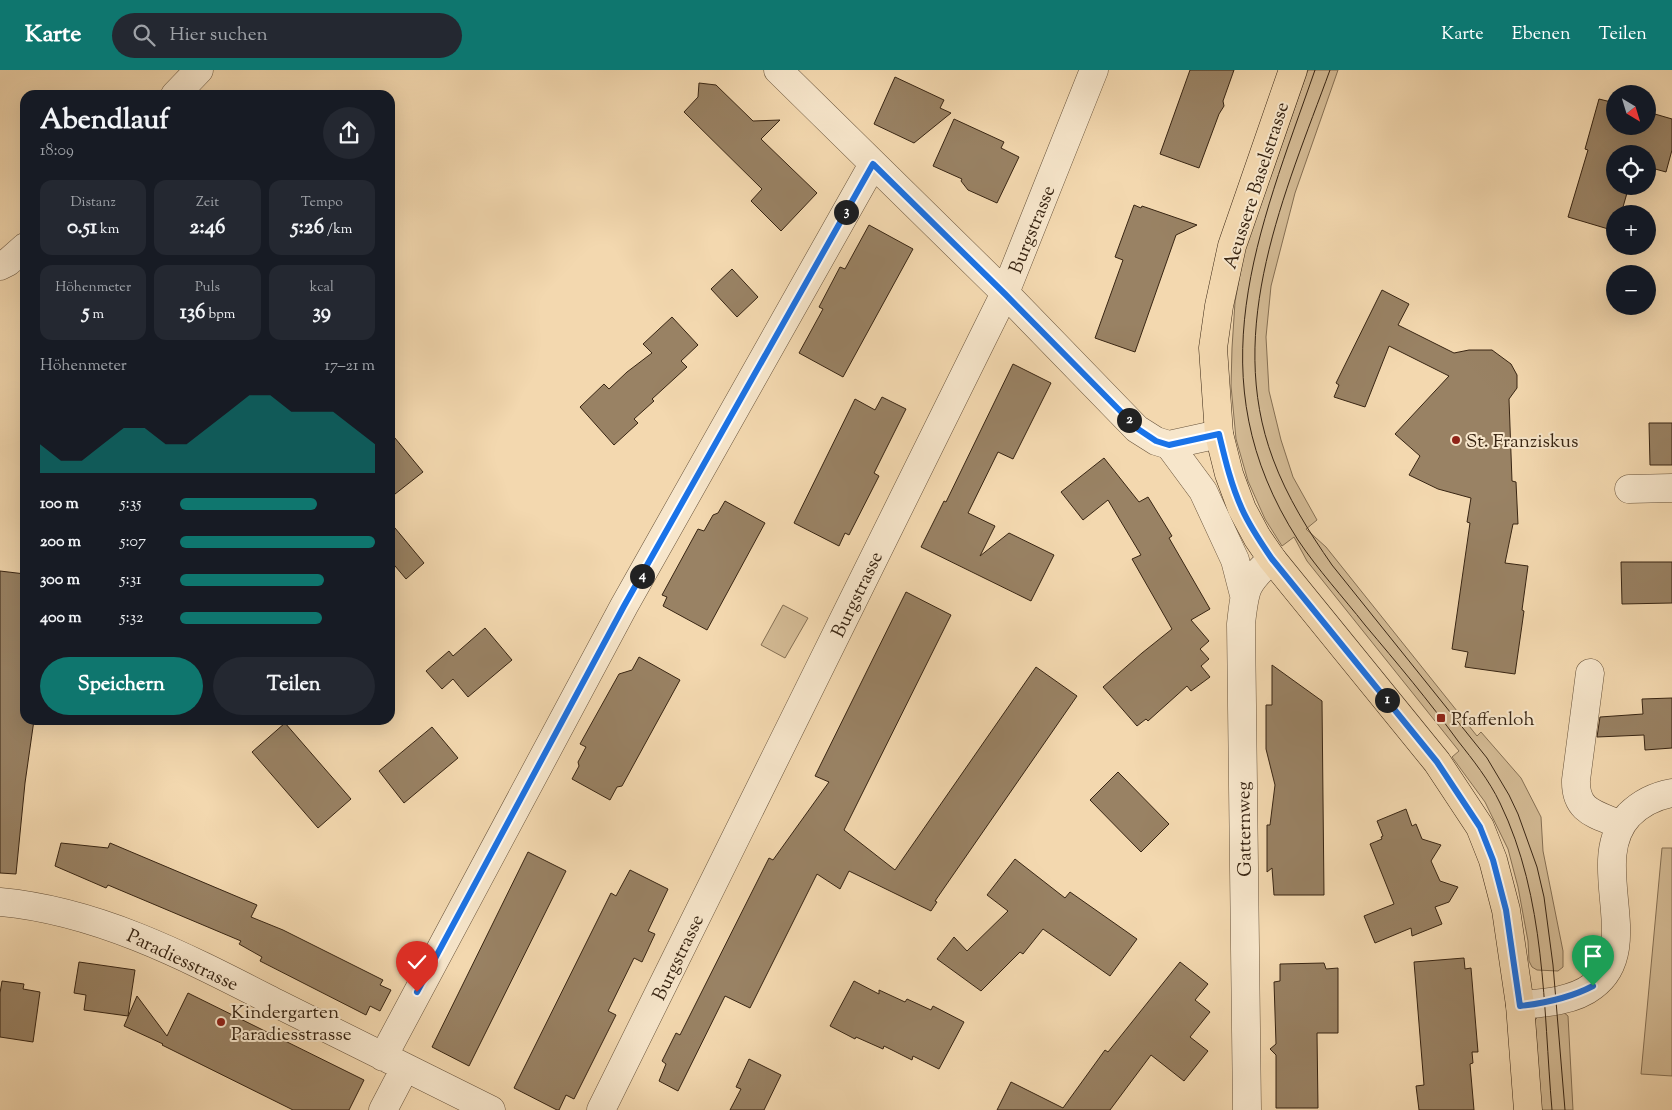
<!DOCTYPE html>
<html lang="de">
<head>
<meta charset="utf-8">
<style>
	body { margin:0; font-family:"Sorts Mill Goudy",serif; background:#242831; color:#f1f3f6; height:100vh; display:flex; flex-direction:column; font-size:19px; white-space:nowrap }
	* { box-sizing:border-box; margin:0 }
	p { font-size:16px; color:#9ea1a6 }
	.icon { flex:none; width:28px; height:28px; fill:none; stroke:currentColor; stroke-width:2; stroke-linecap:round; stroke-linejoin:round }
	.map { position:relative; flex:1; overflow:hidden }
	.panel { position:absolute; left:20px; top:20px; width:375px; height:635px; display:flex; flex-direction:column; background:#171b24; border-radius:15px; box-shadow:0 5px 20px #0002 }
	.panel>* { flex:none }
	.needle { width:32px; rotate:142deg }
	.fabs { position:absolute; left:1606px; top:15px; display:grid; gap:10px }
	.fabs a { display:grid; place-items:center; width:50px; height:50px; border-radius:50%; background:#171b24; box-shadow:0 5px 20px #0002; font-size:25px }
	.pin { position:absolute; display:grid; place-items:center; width:42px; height:42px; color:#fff; margin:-51px -21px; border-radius:50% 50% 50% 0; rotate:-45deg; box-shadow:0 0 5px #0007 }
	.pin .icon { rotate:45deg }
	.km { position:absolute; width:25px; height:25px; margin:-12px; border-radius:50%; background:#222; color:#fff; font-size:14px; line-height:25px; text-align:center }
	.round { display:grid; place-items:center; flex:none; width:52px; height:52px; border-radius:26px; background:#242831 }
	.summary { display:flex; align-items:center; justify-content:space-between; height:85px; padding:0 20px }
	h1 { font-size:28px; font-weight:700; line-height:38px }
	.metrics { display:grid; grid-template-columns:repeat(3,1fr); gap:8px; height:85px; padding:5px 20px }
	.metrics div { display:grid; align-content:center; border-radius:12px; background:#242831; text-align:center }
	.metrics b { font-size:21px; font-weight:700 }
	.metrics small { font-size:14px; font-weight:400 }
	.metrics p { font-size:14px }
	.chart { height:140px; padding:10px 20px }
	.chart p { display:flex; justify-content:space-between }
	.chart svg { width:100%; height:90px; margin-top:5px; fill:#0f766e; opacity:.7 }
	.button { display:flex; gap:10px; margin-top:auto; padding:10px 20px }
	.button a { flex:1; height:58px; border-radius:30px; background:#0f766e; color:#fff; font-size:20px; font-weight:700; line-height:58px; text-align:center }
	.button a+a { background:#242831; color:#f1f3f6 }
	ul { padding:0 20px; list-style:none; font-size:16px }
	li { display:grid; grid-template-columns:80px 60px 1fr; align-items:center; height:38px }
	li i { height:12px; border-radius:6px; background:#0f766e }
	header { display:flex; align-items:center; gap:30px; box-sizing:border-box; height:70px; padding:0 25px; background:#0f766e; color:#fff }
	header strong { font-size:24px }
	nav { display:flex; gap:28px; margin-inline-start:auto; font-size:18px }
	.search { width:350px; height:45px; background:#242831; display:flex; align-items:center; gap:12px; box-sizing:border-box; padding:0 18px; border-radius:28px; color:#9ea1a6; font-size:19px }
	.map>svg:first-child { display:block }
</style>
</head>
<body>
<header>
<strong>Karte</strong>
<div class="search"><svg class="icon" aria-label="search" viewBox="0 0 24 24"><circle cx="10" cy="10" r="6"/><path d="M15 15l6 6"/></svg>Hier suchen</div>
<nav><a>Karte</a><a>Ebenen</a><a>Teilen</a></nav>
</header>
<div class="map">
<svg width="1672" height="1040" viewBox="0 0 1672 1040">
	<rect width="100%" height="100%" fill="#f3d8af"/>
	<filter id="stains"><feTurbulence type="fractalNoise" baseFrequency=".004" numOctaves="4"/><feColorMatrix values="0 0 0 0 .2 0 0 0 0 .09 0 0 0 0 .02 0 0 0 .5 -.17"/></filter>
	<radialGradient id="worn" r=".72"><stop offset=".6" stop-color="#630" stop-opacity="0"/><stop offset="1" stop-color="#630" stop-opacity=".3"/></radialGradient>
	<path fill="#d3ba94" stroke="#867054" d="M1308,0H1338L1295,123L1271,216L1266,267L1269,321L1281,370L1293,407L1317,450L1306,459L1326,477L1477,666L1481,662L1521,708L1541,747L1543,781L1563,881V897L1558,901L1537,900L1532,897L1529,891L1528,871L1518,817L1508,779L1485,732L1452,687L1459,681L1307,491L1294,467L1282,476L1265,449L1248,411L1236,369L1231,316L1232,278L1235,232L1244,182Z
		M783,535L808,548L785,588L761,575Z
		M1662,778H1672V1006L1641,1004Z
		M1562,941L1568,946L1573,1040H1541L1535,950L1539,946Z"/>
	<path fill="#998264" stroke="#382513" d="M1190,0H1234L1223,31L1224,36L1219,44L1199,98L1160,84Z
		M895,7L944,30L940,38L951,43L914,73L874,54Z
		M699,13L716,15L753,51L780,50L761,69L817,123L781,161L751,131L762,119L684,42L698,27Z
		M1599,29L1615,33V56H1648V42L1672,49V80L1666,102L1648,97V84H1615V116H1629L1621,144H1615V161L1568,147L1588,80L1585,79Z
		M954,49L1004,72L1001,78L1019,87L997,133L968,120L961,111L962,109L933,96Z
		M1134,135L1141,138L1142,136L1197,155L1176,165L1135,282L1095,268L1123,190L1115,187Z
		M869,155L913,179L843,307L799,283L823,239L819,237L840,197L845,199Z
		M732,199L758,227L737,247L711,219Z
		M1382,220L1409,234L1398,255L1454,283L1469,280H1492L1511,294L1517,305V318L1509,329L1512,411L1516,412L1518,454H1513L1505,493L1528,496L1522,540L1524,541L1515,604L1465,597L1468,582L1452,579L1470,453L1467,452L1471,428L1438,419L1409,405L1420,386L1395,364L1449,306L1389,276L1365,337L1334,327L1339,315L1336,313Z
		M672,247L698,275L681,291L687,297L652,329L654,331L634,349L638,353L614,375L580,337L604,314L609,319L627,302L652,283L643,274Z
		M1013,294L1051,313L1013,389L998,382L968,443L995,456L980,486L1009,463L1054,485L1031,531L921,477L944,431L946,432Z
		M882,327L906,339L874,403L879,406L849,465L845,463L839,476L794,453L855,329L875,340Z
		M1649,353H1672V395H1650Z
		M390,362L423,402L390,428Z
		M1104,388L1139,432L1148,427L1172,466L1169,468L1210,539L1191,550L1209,571L1200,579L1209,589L1201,596L1210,607L1191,621L1187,616L1148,651L1146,649L1137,656L1103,617L1142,583L1172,559L1132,489L1141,485L1108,430L1083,450L1061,422Z
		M725,431L765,453L707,560L663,536L667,527L662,525L698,459L704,461L713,445L718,443Z
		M390,452L424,493L406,509L390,490Z
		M1621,492H1672V533L1622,534Z
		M0,501L25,504L22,542L25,543V650H34L25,713L16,804L0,803Z
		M906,522L951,545L844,760L895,800L1036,597L1077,626L935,831L937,832L931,841L849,801L840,819L817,804L750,938L725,926L678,1021L659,1011L666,994L662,991L676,963L680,965L769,788L773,790L829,712L815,706Z
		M485,558L512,590L468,627L453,609L442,619L426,601L449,581L453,586Z
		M639,587L680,610L622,716L617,717L610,730L572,709L579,696L578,692L586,677L580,674L619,604L632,600Z
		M1272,595L1322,631L1324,825H1274L1272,798L1267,802V755H1270L1275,715L1266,679V635H1272Z
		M1672,628V678L1645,680L1644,665L1597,667L1600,647L1643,644L1642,629Z
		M285,653L351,729L318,758L252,682Z
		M432,657L458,688L404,733L379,701Z
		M1118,702L1169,754L1141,782L1090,730Z
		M1406,739L1412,756L1416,754L1422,769L1441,775L1431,791L1440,811L1458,817L1449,832L1435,837L1442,854L1412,866L1411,858L1375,873L1364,846L1394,834L1370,774L1382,769L1381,767L1383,766L1377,751Z
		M61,773L108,778L110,773L257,835L251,847L283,860L383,910L380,915L391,920L380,941L370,936L366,945L260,891L262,887L239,874L241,871L108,815L106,818L55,796Z
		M528,782L566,801L469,996L432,977Z
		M1015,789L1065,828L1070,822L1137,869L1110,906L1043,859L1023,884L1020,882L981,921L937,889L954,867L967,881L1008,841L987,825Z
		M630,800L668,819L648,861L655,864L642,892L634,888L608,941L616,945L574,1029L566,1025L559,1040H557L514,1018L611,823L616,826Z
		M1464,888L1465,899L1471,898L1478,982H1472L1473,993L1470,994L1474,1040H1419L1416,1016L1424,1015L1414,892Z
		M79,892L135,900L128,946L84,940L86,925L74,923Z
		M1180,892L1208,914L1195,930L1210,942L1190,967L1208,981L1184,1011L1151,985L1110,1040H997L1011,1012L1063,1038L1105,980L1108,982Z
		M1324,893L1326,899L1338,898V963H1317L1318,1038H1276V985L1270,979L1276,974L1274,912L1280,911V894Z
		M2,911L24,914L23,919L40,922L33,972L0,967V923Z
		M854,911L879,924V920L905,932L907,929L931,940L933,936L964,952L939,999L913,986L912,990L884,976L883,979L856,967L855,969L830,956Z
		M188,923L364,1010L349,1040H293L162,975L163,974L124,956L137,926L167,966Z
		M749,989L781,1005L764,1040H730L741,1019L736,1017Z"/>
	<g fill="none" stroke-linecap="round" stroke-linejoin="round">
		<defs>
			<path id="minor" d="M778,0L1005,223L1137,359L1156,371L1169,375L1219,364
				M175,25L199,0
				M0,196L8,192L25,177
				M1169,375L1203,421L1235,490L1244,525
				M1629,419L1672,418
				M1590,603L1576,710C1575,742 1596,744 1621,755
				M0,832C100,841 190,889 278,934C349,969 420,1005 491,1040
				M1520,935C1544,933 1574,931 1593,916C1646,877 1585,792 1629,745C1642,732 1655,726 1672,723
				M383,987L624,536L873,94
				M383,1040L405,998
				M601,1040L1005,223L1094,0
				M1247,1040L1241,554C1245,518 1245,514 1272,489"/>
			<path id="major" d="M1293,0L1232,176L1219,236L1213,278L1219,364L1229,404L1242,439L1257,467L1272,489L1437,692L1480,757L1493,790L1506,840L1520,935L1528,1040"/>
		</defs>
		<use href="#minor" stroke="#67523a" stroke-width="29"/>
		<use href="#major" stroke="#382513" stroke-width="29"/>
		<use href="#minor" stroke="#f7e6cb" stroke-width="28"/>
		<use href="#major" stroke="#f3d8af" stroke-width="28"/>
		<path stroke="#382513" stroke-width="1" d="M1315,0C1258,163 1194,308 1298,470C1318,500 1343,527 1365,555C1397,593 1429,631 1458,671C1473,690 1489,710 1500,733C1546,828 1543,936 1552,1040
			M1330,0C1285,123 1224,258 1273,389C1287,427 1309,462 1332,495L1487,688L1509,725L1518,744L1537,797L1544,827L1553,895L1565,1040"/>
	</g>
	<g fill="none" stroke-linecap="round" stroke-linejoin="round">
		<defs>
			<path id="route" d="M417,922L624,536L873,94L1005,224L1138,359L1156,371L1169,375L1219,364C1225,389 1231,415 1242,439C1250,457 1261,473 1272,489L1437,692L1480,757L1493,790L1506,840L1520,936C1546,933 1570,928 1593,916"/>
		</defs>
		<use href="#route" stroke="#fff" stroke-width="10"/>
		<use href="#route" stroke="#1a73e8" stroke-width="6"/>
	</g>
	<g fill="#8f2418" stroke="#f7e6cb" stroke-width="2">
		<circle cx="1456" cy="370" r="5"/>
		<rect x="1436" y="643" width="10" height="10" rx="2.5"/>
		<circle cx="221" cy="952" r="5"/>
	</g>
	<g text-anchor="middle" stroke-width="4" stroke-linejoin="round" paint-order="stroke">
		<g font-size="19" fill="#382513" stroke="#f7e6cb">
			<text transform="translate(1255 115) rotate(-72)" y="7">Aeussere Baselstrasse</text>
			<text transform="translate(1031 159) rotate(-68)" y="7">Burgstrasse</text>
			<text transform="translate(856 524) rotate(-64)" y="7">Burgstrasse</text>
			<text transform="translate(1243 759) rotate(-91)" y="7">Gatternweg</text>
			<text transform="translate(677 887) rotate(-64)" y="7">Burgstrasse</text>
			<text transform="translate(183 889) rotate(25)" y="7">Paradiesstrasse</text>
		</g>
		<g font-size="19" fill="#382513" stroke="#f7e6cb" text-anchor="start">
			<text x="1466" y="377">St. Franziskus</text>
			<text x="1451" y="655">Pfaffenloh</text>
			<text x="231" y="948">Kindergarten<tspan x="231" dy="22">Paradiesstrasse</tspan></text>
		</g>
	</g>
	<rect width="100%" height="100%" filter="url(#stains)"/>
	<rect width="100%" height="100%" fill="url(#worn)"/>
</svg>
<div class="fabs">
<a><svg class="needle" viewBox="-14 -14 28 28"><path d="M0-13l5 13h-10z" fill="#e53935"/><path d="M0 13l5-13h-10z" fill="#9ea1a6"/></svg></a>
<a><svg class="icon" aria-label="locate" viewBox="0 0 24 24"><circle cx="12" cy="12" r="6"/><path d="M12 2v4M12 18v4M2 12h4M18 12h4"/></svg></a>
<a>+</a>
<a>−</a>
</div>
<div class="pin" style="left:1593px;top:916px;background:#1e9e55"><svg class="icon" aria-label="arrive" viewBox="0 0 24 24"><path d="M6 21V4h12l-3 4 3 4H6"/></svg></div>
<div class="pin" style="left:417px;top:922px;background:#d93025"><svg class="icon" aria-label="check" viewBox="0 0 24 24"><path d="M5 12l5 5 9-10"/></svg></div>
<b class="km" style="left:1387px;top:630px">1</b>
<b class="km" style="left:1129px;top:350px">2</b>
<b class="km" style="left:846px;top:142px">3</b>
<b class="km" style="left:642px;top:506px">4</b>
<section class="panel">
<div class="summary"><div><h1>Abendlauf</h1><p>18:09</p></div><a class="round"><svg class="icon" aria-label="share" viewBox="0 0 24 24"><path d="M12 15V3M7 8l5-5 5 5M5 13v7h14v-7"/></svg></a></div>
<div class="metrics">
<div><p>Distanz</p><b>0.51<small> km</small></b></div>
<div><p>Zeit</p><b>2:46</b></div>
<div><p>Tempo</p><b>5:26<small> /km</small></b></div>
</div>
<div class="metrics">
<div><p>Höhenmeter</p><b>5<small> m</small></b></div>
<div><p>Puls</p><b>136<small> bpm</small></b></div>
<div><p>kcal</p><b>39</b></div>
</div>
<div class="chart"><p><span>Höhenmeter</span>17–21 m</p>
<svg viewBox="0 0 160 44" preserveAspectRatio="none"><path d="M0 44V30L10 38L20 38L30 30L40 22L50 22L60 30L70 30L80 22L90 14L100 6L110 6L120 14L130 14L140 14L150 22L160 30V44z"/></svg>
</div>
<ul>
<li><b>100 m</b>5:35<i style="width:70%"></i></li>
<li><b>200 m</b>5:07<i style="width:100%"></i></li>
<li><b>300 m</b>5:31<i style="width:74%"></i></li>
<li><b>400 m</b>5:32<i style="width:73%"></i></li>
</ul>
<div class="button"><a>Speichern</a><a>Teilen</a></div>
</section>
</div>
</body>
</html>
